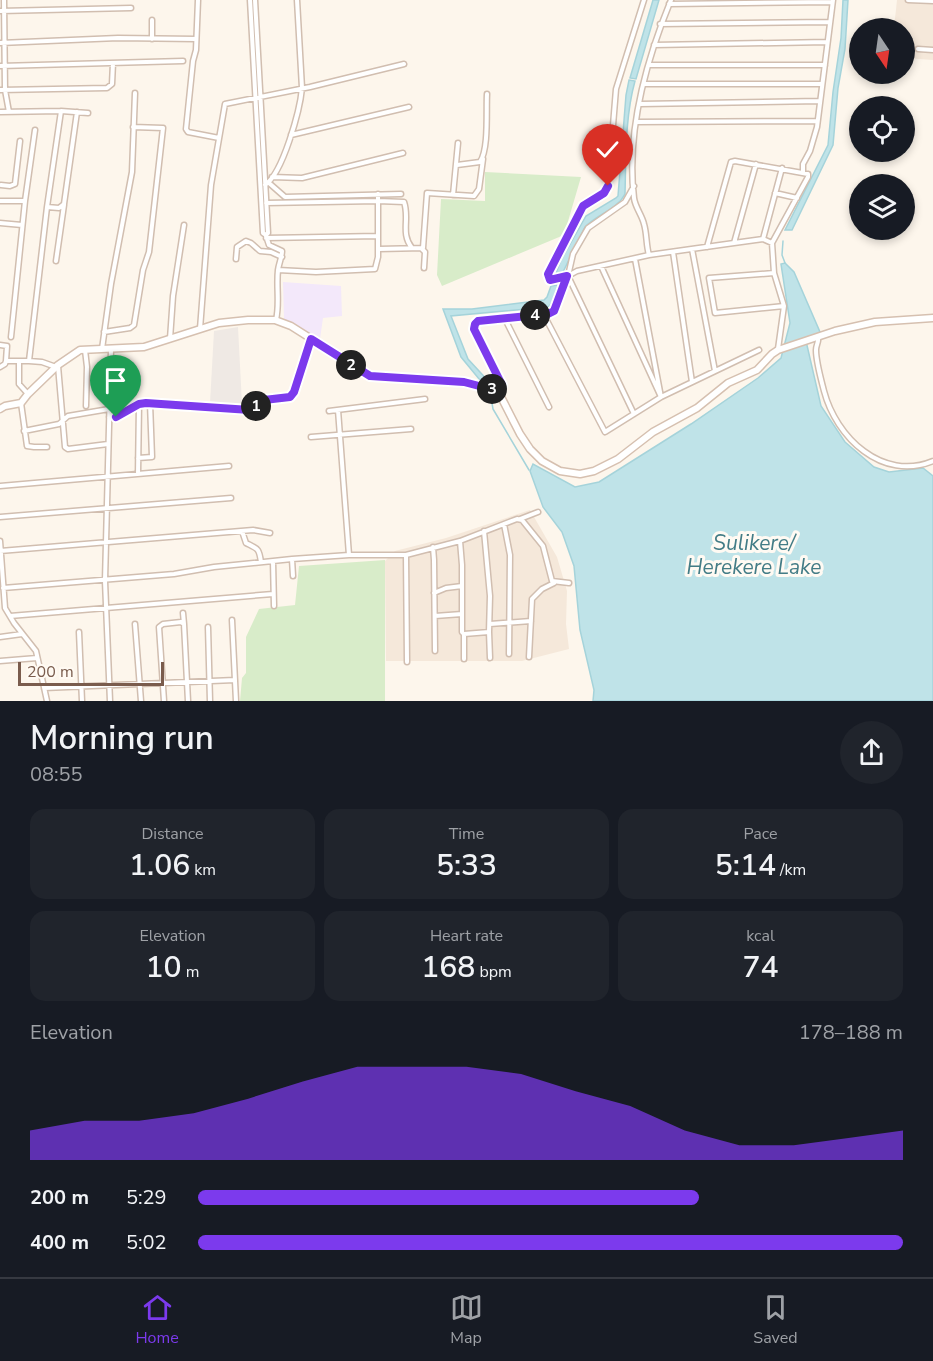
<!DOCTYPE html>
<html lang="en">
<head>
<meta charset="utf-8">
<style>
	body { margin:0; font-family:"Nunito Sans",sans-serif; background:#20242c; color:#f1f3f6; height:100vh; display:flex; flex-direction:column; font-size:22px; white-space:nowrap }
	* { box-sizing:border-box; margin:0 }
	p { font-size:20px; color:#9ea1a6 }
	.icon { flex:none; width:33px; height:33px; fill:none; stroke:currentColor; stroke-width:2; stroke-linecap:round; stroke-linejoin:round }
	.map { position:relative; height:701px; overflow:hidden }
	.drawer { display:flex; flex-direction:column; background:#171b24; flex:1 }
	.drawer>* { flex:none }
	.needle { width:39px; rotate:167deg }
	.controls { position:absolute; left:849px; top:18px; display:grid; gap:12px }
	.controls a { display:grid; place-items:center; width:66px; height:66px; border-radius:50%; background:#171b24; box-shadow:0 3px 9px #0003; font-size:30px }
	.scale { position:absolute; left:18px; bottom:15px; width:146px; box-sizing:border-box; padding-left:6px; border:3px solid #7a5c4d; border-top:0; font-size:16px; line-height:21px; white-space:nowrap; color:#7a5c4d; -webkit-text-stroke:4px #fffaf3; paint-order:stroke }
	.pin { position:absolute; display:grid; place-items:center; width:51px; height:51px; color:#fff; margin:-62px -26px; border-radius:50% 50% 50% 0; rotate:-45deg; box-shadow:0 0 6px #0007 }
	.pin .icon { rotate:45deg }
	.km { position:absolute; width:30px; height:30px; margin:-15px; border-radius:50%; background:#222; color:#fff; font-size:16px; line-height:30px; text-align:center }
	.round { display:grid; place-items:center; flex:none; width:63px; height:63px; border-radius:32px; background:#20242c }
	.summary { display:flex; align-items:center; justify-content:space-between; height:102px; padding:0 30px }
	h1 { font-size:33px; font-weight:600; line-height:45px }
	.metrics { display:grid; grid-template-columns:repeat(3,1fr); gap:9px; height:102px; padding:6px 30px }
	.metrics div { display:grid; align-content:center; border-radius:15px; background:#20242c; text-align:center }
	.metrics b { font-size:30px; font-weight:600 }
	.metrics small { font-size:16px; font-weight:400 }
	.metrics p { font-size:16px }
	.chart { height:168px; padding:12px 30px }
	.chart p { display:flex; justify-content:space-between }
	.chart svg { width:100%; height:108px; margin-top:6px; fill:#7c3aed; opacity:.7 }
	ul { padding:0 30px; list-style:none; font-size:20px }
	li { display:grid; grid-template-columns:96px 72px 1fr; align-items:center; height:45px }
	li i { height:15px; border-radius:8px; background:#7c3aed }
	.tab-bar { display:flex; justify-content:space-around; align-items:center; height:84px; border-top:2px solid #363941; background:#171b24; font-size:16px; color:#9ea1a6 }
	.tab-bar a { display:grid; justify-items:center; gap:3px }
	.tab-bar .active { color:#7c3aed }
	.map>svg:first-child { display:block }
</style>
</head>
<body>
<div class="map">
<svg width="933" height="701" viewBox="0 0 933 701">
	<rect width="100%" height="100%" fill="#fdf6ec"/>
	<path fill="#f5e8da" d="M897,0H933V60L905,58L904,28H894Z
		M530,510L557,557L567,591L566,624L569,649L522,661H386L385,561L395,551L446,538Z"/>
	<path fill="#efe9e4" d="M238,327L242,404L210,403L214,331Z"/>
	<path fill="#f3e8fa" d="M283,282L341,286L342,316L323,318L320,339L284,319Z"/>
	<path fill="#d8ecc9" d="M485,172L581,177L564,235L442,286L437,275L441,199L485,201Z
		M385,560V701H240L242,678L246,673V637L259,609L295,605L299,566Z"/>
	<path fill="#bfe3e8" stroke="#a5d3da" stroke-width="1.5" d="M653,0H659L636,79L630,78Z
		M843,0H848L845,49L838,88L833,145L792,230H785L828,145L833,92L841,38Z
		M629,80L635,81C625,117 626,157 625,194C617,210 597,214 585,227L563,272L556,273L561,260L586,216L616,198L618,196L626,95Z
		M785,263L794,272L820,332L806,341L821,406L845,442L874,467L889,472L923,468L933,476V701H593L594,690L580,630L574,566L562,532L543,507L530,471L533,464L575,487L599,482L691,424L758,378L781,358L790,323L781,264Z
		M558,285L552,303L548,307L451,316L468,359L491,384L484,385L461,357L443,309H472L544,300L547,297L551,286Z"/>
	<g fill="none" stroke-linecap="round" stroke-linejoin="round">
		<path stroke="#a5d3da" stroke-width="1.5" d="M783,241L782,255L785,263
			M490,392L493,409L529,470"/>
		<defs>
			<path id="street" d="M4,0L5,90L9,112
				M198,0L196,50L193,61L186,129L188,132L219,138
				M250,0L263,233L266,235L268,233L255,0
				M908,0L933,1
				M669,4L832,2
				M0,11L131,8
				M152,20V39
				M660,24L829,22
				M0,43L118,38L196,39
				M654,45L827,42
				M918,49L933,50
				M649,65H825
				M0,66L183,61
				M644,84H822
				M0,90L107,88L112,84L113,63
				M640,104L820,101
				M61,111L88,113
				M0,112L61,111L47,207L29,361H19V384L28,394
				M636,122L817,121
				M291,135L409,107
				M457,165L480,162C489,149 486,111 487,94
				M803,172V164L810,151L817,127L833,0
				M272,177L302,178L403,153
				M269,183L285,197L401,194
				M1,185L10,186L15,184L20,141
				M265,185C283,173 300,110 302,88L297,0
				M775,193L797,198
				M378,194V201L404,202C410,219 400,233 412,248
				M453,195L458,143
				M0,201H25
				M266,203L378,201V257L375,269L316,272L278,270
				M47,207L59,208L64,204L77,112
				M0,223L22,225
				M266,236L269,245L282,251C282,257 279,263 278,270C276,287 280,303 276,320
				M266,238L378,236
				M763,239L782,168
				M734,243L756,164
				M707,247L731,162L735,161L808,174V177L772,243L774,273L784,306L778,349
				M379,249L423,248L427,193L474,196L479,189L483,159
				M422,249L425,252L424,268
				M692,249L715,371
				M673,252L692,382
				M649,255C646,245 647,234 644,224C642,215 635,207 634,198C626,132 646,61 671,0
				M236,259L237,247L246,241L251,243L260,251L271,252L282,257
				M635,259L661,397L759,350
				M56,261L64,205
				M774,273L709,278L715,313L784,306
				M567,276L550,280L548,278L583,206L604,193L608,186L616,89L644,0
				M544,315L605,432L661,397L601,266
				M505,319L549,407
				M200,329L211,185L225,104L310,87L404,64
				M104,332L130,328L134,325L143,270L149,252L163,128L133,127
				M11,337L25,201L35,130
				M818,337C819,342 816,345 816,350C816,362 821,379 824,391C836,437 882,482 933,461
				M170,339L173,296L184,225
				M0,345L7,346L6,361
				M102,349L111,284L132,172L135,93
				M85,350L87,367L86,406
				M29,361L42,362L56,367
				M58,366L65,447L68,449L108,444
				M0,367L5,364L6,361H19
				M498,391L502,385L474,329L475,324L478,321L550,313L555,309L568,276L577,271L649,255L734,243L763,239L772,243
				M21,403L27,446L34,447H47
				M338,410L349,555
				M329,411L425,399
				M634,414L568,276L573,254L588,228L625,202L634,186
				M109,417H119L139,404L146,403L247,410C255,408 258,402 265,400C275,397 286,401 294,392L311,339
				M24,431L59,424L68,416L109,409
				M311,437L411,429
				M138,458L152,457L150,403
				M138,474L139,404
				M0,486L229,466
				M0,517L231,498
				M520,519L538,512
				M504,524L510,555L509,654
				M242,531L246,543C258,549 259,548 261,562
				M0,541L5,608L14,623L36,651L47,701
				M460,541L462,565V632L464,634L489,632L490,596L484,531
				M433,547L434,560L435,651
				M0,551L253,530L270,533
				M406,555L407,662
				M292,559L293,576
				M273,561L274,606
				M3,588L174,574L214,567L292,559L349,555H406L460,541L517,519L522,520L543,546L552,581L569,583
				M434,593L446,588L462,586
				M183,613L184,624
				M10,616L273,594
				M435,616L462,614
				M232,620L236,701
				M135,624L141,701
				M490,624L531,621
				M208,627L210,701
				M79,632L82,701
				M489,632L490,658
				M464,634V659
				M0,637L22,634
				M529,657L532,599L542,589L554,583
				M0,661L37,658
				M44,688L235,680
				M110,701L105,581L111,350
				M164,701L159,627L163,624L181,622L184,624L188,701"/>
			<path id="secondary" d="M0,409L5,406L21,403L28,394L58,365L80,350L144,347L219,323L248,320H275L291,326L370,376L464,383L498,391L520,434L530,449L542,461L560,471L580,474L594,471L618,459L653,432L697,408L728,383L757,370L772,354L778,350L835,331L875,322L933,318"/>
		</defs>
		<use href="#street" stroke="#d1beb0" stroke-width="7"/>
		<use href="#secondary" stroke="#d6c0b0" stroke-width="9"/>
		<use href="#street" stroke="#fff" stroke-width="4"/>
		<use href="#secondary" stroke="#fff" stroke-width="6"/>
	</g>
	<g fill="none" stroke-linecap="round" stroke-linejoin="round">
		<defs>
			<path id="route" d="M116,417L139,404L146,403L250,410L264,400L290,397L294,392L311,339L370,376L464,382L498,391L502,385L474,329L475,324L478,321L548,314L554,311L567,276L550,280L548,274L583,206L604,193L608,186"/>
		</defs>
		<use href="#route" stroke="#fff" stroke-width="12"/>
		<use href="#route" stroke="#7c3aed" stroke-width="8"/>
	</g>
	<g text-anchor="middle" stroke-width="6" stroke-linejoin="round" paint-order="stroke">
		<g font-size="21" font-style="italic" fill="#437c86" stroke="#fffaf3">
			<text x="754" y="550">Sulikere/<tspan x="754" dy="24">Herekere Lake</tspan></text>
		</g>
	</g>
</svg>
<div class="controls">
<a><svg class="needle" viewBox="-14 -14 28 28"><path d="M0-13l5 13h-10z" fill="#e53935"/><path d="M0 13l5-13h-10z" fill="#9ea1a6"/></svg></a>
<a><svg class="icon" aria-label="locate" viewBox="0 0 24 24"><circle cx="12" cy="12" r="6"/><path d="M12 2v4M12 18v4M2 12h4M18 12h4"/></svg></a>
<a><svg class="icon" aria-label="layers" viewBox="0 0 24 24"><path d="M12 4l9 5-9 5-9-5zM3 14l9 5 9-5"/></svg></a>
</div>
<div class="scale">200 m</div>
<div class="pin" style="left:116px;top:417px;background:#1e9e55"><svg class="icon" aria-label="arrive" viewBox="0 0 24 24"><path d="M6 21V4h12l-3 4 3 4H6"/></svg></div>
<div class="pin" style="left:608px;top:186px;background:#d93025"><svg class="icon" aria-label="check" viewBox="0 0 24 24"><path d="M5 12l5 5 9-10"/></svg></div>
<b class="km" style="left:256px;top:406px">1</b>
<b class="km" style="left:351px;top:365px">2</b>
<b class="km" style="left:492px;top:389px">3</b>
<b class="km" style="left:535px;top:315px">4</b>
</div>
<section class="drawer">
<div class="summary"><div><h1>Morning run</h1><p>08:55</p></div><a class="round"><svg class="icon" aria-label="share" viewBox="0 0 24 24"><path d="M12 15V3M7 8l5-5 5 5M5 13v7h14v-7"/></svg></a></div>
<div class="metrics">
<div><p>Distance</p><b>1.06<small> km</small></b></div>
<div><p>Time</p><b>5:33</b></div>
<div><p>Pace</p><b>5:14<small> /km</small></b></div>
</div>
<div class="metrics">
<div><p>Elevation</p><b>10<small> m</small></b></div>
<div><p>Heart rate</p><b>168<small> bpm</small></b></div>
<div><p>kcal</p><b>74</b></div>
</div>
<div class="chart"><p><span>Elevation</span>178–188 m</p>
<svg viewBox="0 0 160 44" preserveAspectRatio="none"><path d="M0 44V32L10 28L20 28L30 25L40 19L50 12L60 6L70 6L80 6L90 9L100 16L110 22L120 32L130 38L140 38L150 35L160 32V44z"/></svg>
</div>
<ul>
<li><b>200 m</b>5:29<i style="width:71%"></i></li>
<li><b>400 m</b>5:02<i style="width:100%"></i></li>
</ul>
</section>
<nav class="tab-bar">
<a class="active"><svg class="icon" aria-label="home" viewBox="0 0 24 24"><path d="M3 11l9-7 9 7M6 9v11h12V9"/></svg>Home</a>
<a><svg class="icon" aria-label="map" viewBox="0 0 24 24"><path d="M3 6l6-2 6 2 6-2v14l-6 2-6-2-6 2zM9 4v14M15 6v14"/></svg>Map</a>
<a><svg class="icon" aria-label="saved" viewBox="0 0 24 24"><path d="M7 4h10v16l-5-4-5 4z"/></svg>Saved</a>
</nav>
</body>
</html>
